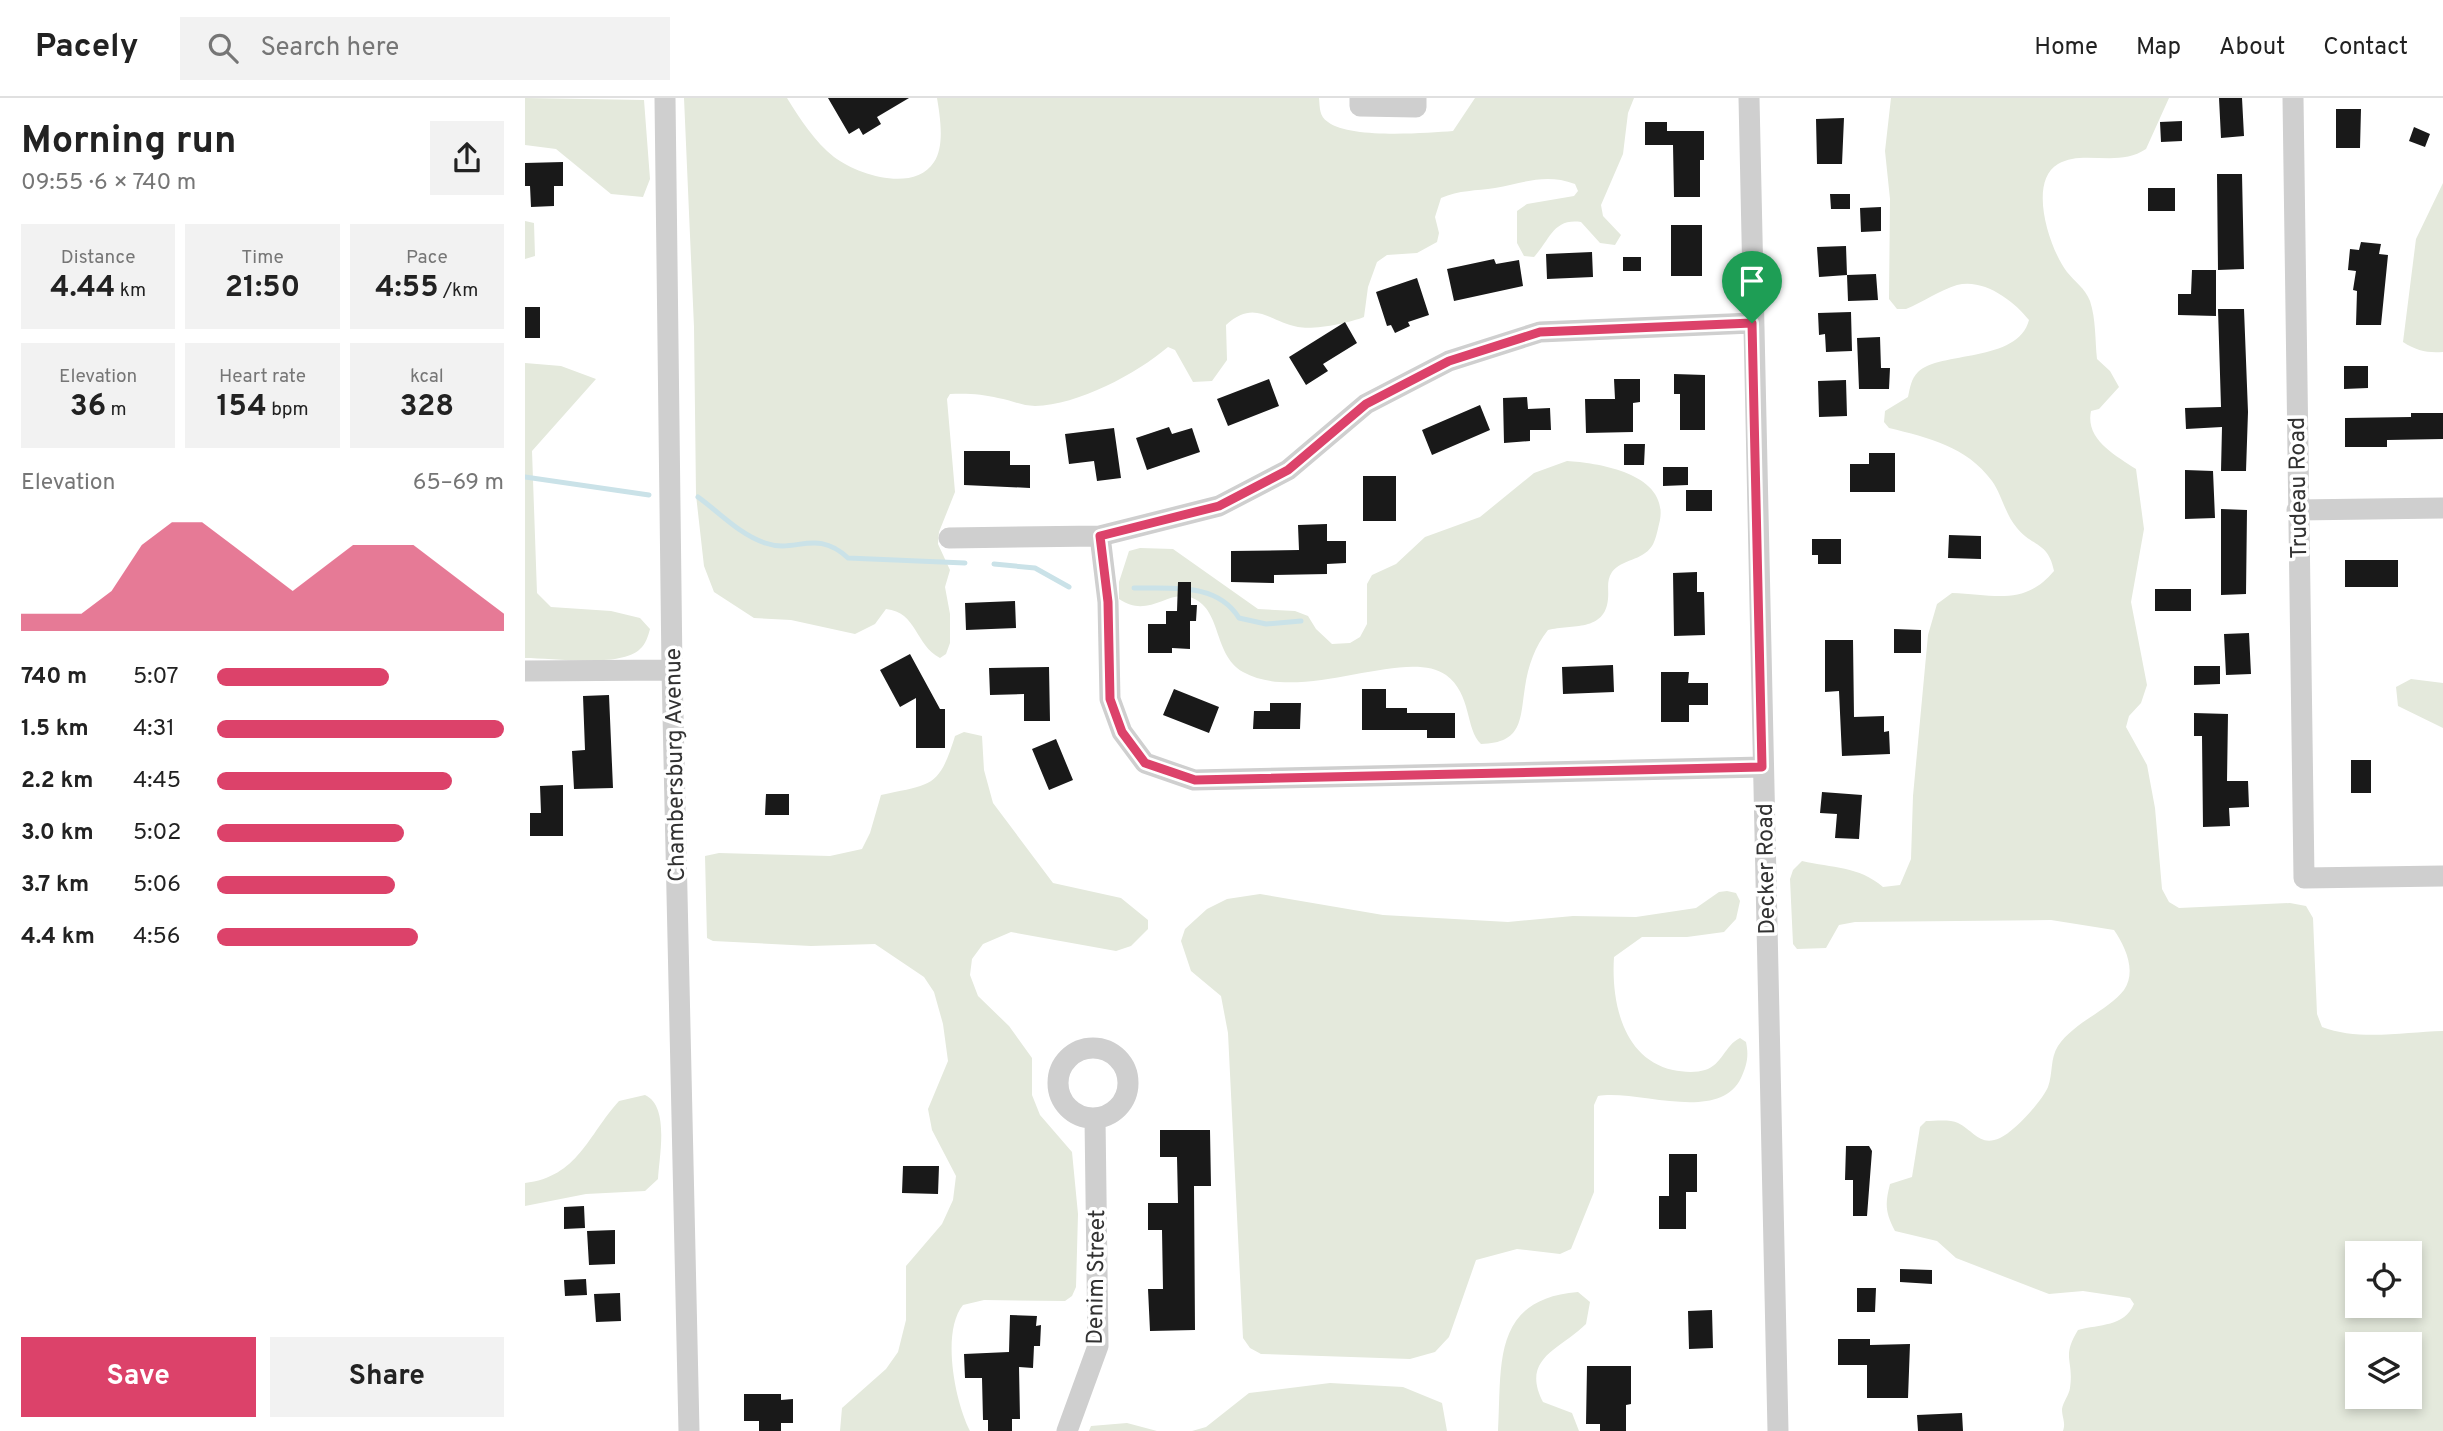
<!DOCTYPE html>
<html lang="en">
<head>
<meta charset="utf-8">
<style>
	body { margin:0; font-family:Overpass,sans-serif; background:#f2f2f2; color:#222; height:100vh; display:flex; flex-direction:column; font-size:26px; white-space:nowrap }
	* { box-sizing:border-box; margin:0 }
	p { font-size:23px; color:#767676 }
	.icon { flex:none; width:38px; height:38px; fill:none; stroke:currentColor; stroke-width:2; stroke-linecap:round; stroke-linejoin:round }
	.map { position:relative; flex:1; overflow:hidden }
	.panel { display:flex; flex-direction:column; background:#fff; width:525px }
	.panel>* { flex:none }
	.tools { position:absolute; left:1820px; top:1143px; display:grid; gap:14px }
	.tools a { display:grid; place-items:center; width:77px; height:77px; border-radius:0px; background:#fff; box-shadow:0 4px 10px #0003; font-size:35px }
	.pin { position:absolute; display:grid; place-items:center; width:60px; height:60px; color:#fff; margin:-72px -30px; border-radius:50% 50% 50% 0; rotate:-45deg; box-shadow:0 0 7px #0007 }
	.pin .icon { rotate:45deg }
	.round { display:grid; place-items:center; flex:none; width:74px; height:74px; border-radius:0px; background:#f2f2f2 }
	.summary { display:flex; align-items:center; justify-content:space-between; height:119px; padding:0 21px }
	h1 { font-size:38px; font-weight:700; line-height:52px }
	.stats { display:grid; grid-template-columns:repeat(3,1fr); gap:10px; height:119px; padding:7px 21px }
	.stats div { display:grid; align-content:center; border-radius:0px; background:#f2f2f2; text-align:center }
	.stats b { font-size:30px; font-weight:700 }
	.stats small { font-size:19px; font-weight:400 }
	.stats p { font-size:19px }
	.chart { height:196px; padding:14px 21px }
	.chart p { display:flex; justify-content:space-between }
	.chart svg { width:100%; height:126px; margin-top:7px; fill:#dc426a; opacity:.7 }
	.action { display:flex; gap:14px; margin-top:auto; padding:14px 21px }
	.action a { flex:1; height:80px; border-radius:0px; background:#dc426a; color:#fff; font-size:28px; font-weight:700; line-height:80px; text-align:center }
	.action a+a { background:#f2f2f2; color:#222 }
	ul { padding:0 21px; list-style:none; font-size:23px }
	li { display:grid; grid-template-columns:112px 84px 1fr; align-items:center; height:52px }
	li i { height:18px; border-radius:9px; background:#dc426a }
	header { display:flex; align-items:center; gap:42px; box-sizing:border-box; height:98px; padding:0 35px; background:#fff; border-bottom:2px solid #e0e0e0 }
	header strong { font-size:33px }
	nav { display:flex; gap:38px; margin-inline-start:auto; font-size:24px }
	.search { width:490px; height:63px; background:#f2f2f2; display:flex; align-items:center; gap:18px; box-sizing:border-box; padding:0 24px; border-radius:0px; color:#767676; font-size:26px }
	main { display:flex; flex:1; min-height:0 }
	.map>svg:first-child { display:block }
</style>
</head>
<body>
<header>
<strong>Pacely</strong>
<div class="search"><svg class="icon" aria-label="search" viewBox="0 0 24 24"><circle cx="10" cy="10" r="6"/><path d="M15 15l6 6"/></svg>Search here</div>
<nav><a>Home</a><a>Map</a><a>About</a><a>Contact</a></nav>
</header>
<main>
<section class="panel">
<div class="summary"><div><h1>Morning run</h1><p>09:55 · 6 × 740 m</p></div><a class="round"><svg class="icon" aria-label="share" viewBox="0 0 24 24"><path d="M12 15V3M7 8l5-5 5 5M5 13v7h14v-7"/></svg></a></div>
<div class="stats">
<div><p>Distance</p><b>4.44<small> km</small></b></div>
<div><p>Time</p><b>21:50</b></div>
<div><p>Pace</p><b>4:55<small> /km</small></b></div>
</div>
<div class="stats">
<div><p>Elevation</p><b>36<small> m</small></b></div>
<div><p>Heart rate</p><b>154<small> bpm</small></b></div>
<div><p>kcal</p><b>328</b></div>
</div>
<div class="chart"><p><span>Elevation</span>65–69 m</p>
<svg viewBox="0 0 160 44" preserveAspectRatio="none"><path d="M0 44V38L10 38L20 38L30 30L40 14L50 6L60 6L70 14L80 22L90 30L100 22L110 14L120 14L130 14L140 22L150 30L160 38V44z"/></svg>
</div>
<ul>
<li><b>740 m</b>5:07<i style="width:60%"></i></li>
<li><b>1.5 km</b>4:31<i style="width:100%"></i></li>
<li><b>2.2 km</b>4:45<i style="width:82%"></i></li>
<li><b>3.0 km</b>5:02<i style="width:65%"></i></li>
<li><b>3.7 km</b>5:06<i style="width:62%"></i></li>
<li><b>4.4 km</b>4:56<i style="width:70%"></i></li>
</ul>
<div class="action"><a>Save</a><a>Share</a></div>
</section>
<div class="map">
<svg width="1918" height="1333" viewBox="0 0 1918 1333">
	<rect width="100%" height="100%" fill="#fff"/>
	<path fill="#e4e9dc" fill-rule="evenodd" d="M0,0L119,2L125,81L118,99L86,96L31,51L0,47Z
		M159,0H262C275,21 290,44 309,59C333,77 389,95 409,64C420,48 415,18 412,0H794C795,10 794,18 803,24C825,41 900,35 928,33L950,0H1109L1103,15L1098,56L1076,107L1078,118L1096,137L1090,147L1075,145L1056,124C1028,120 1025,142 1009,159L999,158L992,145V113L1002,106L1049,98L1053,93L1050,86C1020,75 999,85 970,90C951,93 934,92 916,100L910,119L914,135L912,144L892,155L862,157L852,164L843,189L839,219C824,225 790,232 773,229C743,223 730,201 701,227L702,262L687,283L668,284L650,252L643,249C611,276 553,307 510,308C497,308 486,302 473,300C459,296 440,295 425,296L422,301L430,394L414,434L413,446L425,472L420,489L425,516V545L421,556L415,560C390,547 392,514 361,511L350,526L330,536L266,522L229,520L189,494L179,468L171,397L169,229Z
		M1366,0H1644L1621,51C1593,70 1558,51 1533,66C1502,84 1525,152 1542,174C1550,184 1560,190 1565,203C1571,221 1570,242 1572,261L1585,273L1594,289L1574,311L1566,313C1560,341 1590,357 1611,371L1619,431L1606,504L1622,587L1616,605L1604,618L1601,629L1622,667L1630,710L1637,791L1644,804L1654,810L1765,805L1781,808L1788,820L1792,916L1797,929C1833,943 1880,934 1918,933V1333H1538C1541,1324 1537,1320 1537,1311C1538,1304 1544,1297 1545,1290C1549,1261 1536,1260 1553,1232C1575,1226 1599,1229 1609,1206L1605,1200L1558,1193L1524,1196L1431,1160L1412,1143L1370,1133C1360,1114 1360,1106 1365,1086L1387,1079L1395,1029L1401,1023C1410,1023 1425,1021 1433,1025C1449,1033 1455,1049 1475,1040C1489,1034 1517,1003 1523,989C1528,976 1525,960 1533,948C1549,924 1584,912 1599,892C1612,873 1600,848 1589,832L1526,822L1330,824L1314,827L1301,850L1272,851L1268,846L1265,781L1268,772L1277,763C1307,770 1334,768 1358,789L1375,787L1386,761L1388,698L1403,537L1412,506L1427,495C1468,496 1499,509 1529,473C1523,443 1507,449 1492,430C1480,416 1477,397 1467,383C1441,348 1404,340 1364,330L1359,324L1360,313L1383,299C1385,290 1386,281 1393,274C1414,253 1493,265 1504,222C1489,203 1459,180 1432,187C1415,192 1398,204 1381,211H1372L1364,201L1365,101L1360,53ZM1832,1155H1885V1208H1832ZM1832,1246H1885V1298H1832Z
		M1918,85V254C1902,255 1892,253 1878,244L1891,141Z
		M0,123L9,125L10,158L0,161Z
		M0,265L36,268L71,281L7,353L12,495L26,509L86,513L115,520L125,531C123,538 121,546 115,551C96,570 27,560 0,560Z
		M1042,363C1075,365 1143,376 1135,422C1133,430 1131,442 1127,448C1117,463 1097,461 1087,474C1081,483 1084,491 1083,501C1080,534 1047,526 1023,532C1010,548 1003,568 1000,589C995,621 998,645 956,646C940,631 947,596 921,577C880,548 777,607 718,574C687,556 698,510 665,499C642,492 623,521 594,501V484L604,453L615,450L648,451L733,511L770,513L783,518L791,531L807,546L825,545L835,539L842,526V486L847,477L871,466L900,439L955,419L1009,375Z
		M1886,581L1918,585V630L1873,608L1871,589Z
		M439,634L457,638L459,672L468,705L528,785L596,800L623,822V831L606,848L591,853L486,834L458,846L447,861L445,877L453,898L484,928L507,960V997L515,1017L547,1054L553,1116L551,1189L547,1198L540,1203L459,1202L438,1207C416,1234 430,1304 445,1333H315L317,1310L361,1271L373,1254L381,1222V1168L417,1126L428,1102L431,1078L407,1032L403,1011L423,963L418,926L409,894L399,879L350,846L286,848L188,843L182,840L180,758L194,755L305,758L337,751L345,735L356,697C407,686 414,690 430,638Z
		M1202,793L1211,795L1215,803L1211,821L1199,834L1162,839H1117L1089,859C1086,904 1098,961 1148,972C1157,974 1171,975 1180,972C1197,967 1200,947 1215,940L1221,944C1224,958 1222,967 1216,980C1194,1026 1112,991 1073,998L1069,1007V1094L1046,1151L1035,1156L992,1151L951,1162L924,1239L910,1254L885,1261L736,1256L725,1250L718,1240L703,935L696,898L666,873L656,843L660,831L682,811L702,801L735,796L858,817L983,824L1048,818L1111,819L1171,810L1194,794Z
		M120,997C145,1008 134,1059 133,1081L120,1093L61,1096L0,1108V1085C53,1079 63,1037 94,1003Z
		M1053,1194L1065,1204L1061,1226C1036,1251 995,1260 1018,1304L1047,1315L1054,1333H973C977,1267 966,1201 1053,1194Z
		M805,1285L878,1289L917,1305L922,1333H667L681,1329L724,1295Z
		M602,1325L632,1333H564L566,1328Z"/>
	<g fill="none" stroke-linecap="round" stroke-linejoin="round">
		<path stroke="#cae2e8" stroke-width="5" d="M0,379L124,397
			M173,399C195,415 214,436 240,445C271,456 291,430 323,460L440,465
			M469,466L510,470L544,489
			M609,490C647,491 692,484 714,520L741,526L776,523"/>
	</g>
	<path fill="#191919" d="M303,0H384L352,19L356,26L338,37L334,30L324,36Z
		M1694,0H1717L1719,38L1696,40Z
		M1811,11H1836L1835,50H1811Z
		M1319,20L1317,66H1292L1291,21Z
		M1657,23V43L1636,44L1635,24Z
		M1120,24H1142V33H1179V62H1175V99H1149L1148,47H1120Z
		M1889,29L1905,36L1900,49L1884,43Z
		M38,64V88H29V108L6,109L5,88H0V65Z
		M1692,76H1717L1719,171L1693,172Z
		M1623,90H1650V113H1623Z
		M1305,96H1325V111H1306Z
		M1356,109V133L1336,134L1335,110Z
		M1146,127H1177V178H1146Z
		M1836,144L1856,146L1854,156L1863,157L1856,227H1831L1832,193L1828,192L1831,173L1823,172L1825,151L1834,152Z
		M1321,148L1322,177L1351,176L1353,202L1323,203L1322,177L1294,179L1292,149Z
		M1067,154L1068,179L1022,181L1021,156Z
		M1098,159H1116V173H1098Z
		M969,161L971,166L994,162L998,188L929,203L922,171Z
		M1667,172H1691V218L1653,217V196H1666Z
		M892,180L904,217L883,224L885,228L870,235L866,227L862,228L851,194Z
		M0,209H15V240H0Z
		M1693,211H1719L1723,314L1721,373H1696L1697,329L1661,331L1660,310L1696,309Z
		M1326,214L1327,253L1301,254L1300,236L1294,237L1293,215Z
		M820,224L832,245L798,266L803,273L781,287L764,259Z
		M1355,239L1356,270H1365L1364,291H1334L1332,240Z
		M1819,268H1843V290L1819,291Z
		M1149,276L1180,277V332H1155V296H1149Z
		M744,281L754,308L703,328L692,301Z
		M1089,281H1115V304L1108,305V334L1061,335L1060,301H1090Z
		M1321,282L1322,318L1294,319L1293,283Z
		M1002,299L1003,311L1025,310L1026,332H1005V343L979,345L978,300Z
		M955,307L965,332L907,357L897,332Z
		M1886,315H1918V341L1862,342V349H1820V320L1886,319Z
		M644,329L647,336L667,330L675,354L622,372L611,340Z
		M589,330L596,380L572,383L569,363L544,366L540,336Z
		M1099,346H1120L1119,367H1099Z
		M439,353H485V367H505V390L439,387Z
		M1344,355H1370V394H1325V366H1344Z
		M1138,369H1163V387L1138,388Z
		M1660,372L1688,373L1690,420L1660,421Z
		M838,378H871V423H838Z
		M1161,392H1187V413H1161Z
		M1696,411L1722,412L1721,496L1696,497Z
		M802,426V443H821V465L802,466V476L749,477V485L706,484V453L774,452L773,427Z
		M1424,437L1456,438V461L1423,460Z
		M1287,441H1316V466H1293V457H1287Z
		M1820,462H1873V489H1820Z
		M1172,474V494H1179L1180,537L1149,538L1148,475Z
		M653,484H666V507H672L671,523H665V551L647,550V555H623V526H641V513H652Z
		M1630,491H1666V513H1630Z
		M490,503L491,530L441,532L440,505Z
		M1369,531L1396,532V555H1369Z
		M1724,535L1726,576L1701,577L1699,536Z
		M1300,542H1328L1329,619L1359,618V634L1364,633L1365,656L1317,658L1314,593L1300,594Z
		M385,556L415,611H420V650H391V600L375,609L355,572Z
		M1088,567L1089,594L1038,596L1037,569Z
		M1669,568H1695V586L1669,587Z
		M524,569L525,623H499V596L465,597L464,570Z
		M1136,574H1164L1163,585H1183V607H1164V624H1136Z
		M649,591L694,609L684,635L638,617Z
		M837,591H861V610H882V615H930V640H902V632H837Z
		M84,597L88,690L49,691L47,653L60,652L58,598Z
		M745,605H776L775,631H728L729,613H745Z
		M1669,615L1703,616L1702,683H1723L1724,709L1704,710L1705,728L1678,729L1677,638H1669Z
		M531,641L548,682L524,692L507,651Z
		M1826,662H1846V695H1826Z
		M38,687V738H5V715H16L15,688Z
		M1297,694L1337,697L1334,741L1310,740L1312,716L1295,715Z
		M241,696H264V717H240Z
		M635,1032H685L686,1088H669L670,1232L625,1233L623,1191H638L637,1132H623V1105H653L652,1059H635Z
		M1321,1048H1344L1347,1053L1342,1118H1328V1082H1320Z
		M1144,1056H1172V1094H1161V1131H1134V1098H1144Z
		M378,1068H414L413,1096L377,1095Z
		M59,1108L60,1130L39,1131V1109Z
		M90,1132V1166L64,1167L62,1133Z
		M1375,1171L1407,1172V1186L1375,1184Z
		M61,1181L62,1197L40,1198L39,1182Z
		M1332,1190H1351L1350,1214H1332Z
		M95,1195L96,1223L71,1224L69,1196Z
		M1187,1212L1188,1250L1164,1251L1163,1213Z
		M485,1217L512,1218L511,1228L516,1227L515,1248H509L508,1270L494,1269L495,1321H487V1333H463V1322H458L457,1280H440L439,1256L484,1254Z
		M1313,1241H1345V1247L1385,1246L1383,1300H1342V1267H1313Z
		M1062,1268H1106V1306L1101,1307V1333H1075V1326H1061Z
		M219,1296H256V1302L268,1301V1325H256V1333H234V1323H219Z
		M1437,1315L1438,1333H1393L1392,1317Z"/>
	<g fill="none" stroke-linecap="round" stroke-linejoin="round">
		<path stroke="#cfcfcf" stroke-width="21" d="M140,0L147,572L164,1333
			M835,0V8L891,9V0
			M1224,0L1253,1333
			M1768,0L1779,780L1918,778
			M1772,412L1918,410
			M575,438L583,504L585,601L597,634L620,665L669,682L1237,669
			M424,440L575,438L694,408L763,372L841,306L924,263L1015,234L1227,225
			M0,573L147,572
			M533 985a35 35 0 1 1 70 0a35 35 0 1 1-70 0Z
			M542,1333L573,1248L570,1020"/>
	</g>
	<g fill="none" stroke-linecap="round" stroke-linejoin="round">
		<defs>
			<path id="route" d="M1227,225L1237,669L670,682L620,665L597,634L585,601L583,504L575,438L694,408L763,372L841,306L924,263L1015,234Z"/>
		</defs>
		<use href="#route" stroke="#fff" stroke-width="14"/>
		<use href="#route" stroke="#dc426a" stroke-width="9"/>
	</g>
	<g text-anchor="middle" stroke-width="7" stroke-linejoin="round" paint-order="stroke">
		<g font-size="23" fill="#323232" stroke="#fff">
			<text transform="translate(1772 390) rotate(-91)" y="8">Trudeau Road</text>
			<text transform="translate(149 667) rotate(-91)" y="8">Chambersburg Avenue</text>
			<text transform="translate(1240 771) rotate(-91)" y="8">Decker Road</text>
			<text transform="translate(570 1179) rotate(-89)" y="8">Denim Street</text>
		</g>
	</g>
</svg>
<div class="tools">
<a><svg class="icon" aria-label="locate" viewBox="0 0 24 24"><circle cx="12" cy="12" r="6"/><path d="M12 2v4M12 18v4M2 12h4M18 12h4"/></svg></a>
<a><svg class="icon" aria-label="layers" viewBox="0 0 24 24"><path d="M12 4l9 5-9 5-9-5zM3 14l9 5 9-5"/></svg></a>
</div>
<div class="pin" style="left:1227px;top:225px;background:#1e9e55"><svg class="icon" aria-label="arrive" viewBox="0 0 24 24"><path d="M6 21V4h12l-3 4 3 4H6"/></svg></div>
</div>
</main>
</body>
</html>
